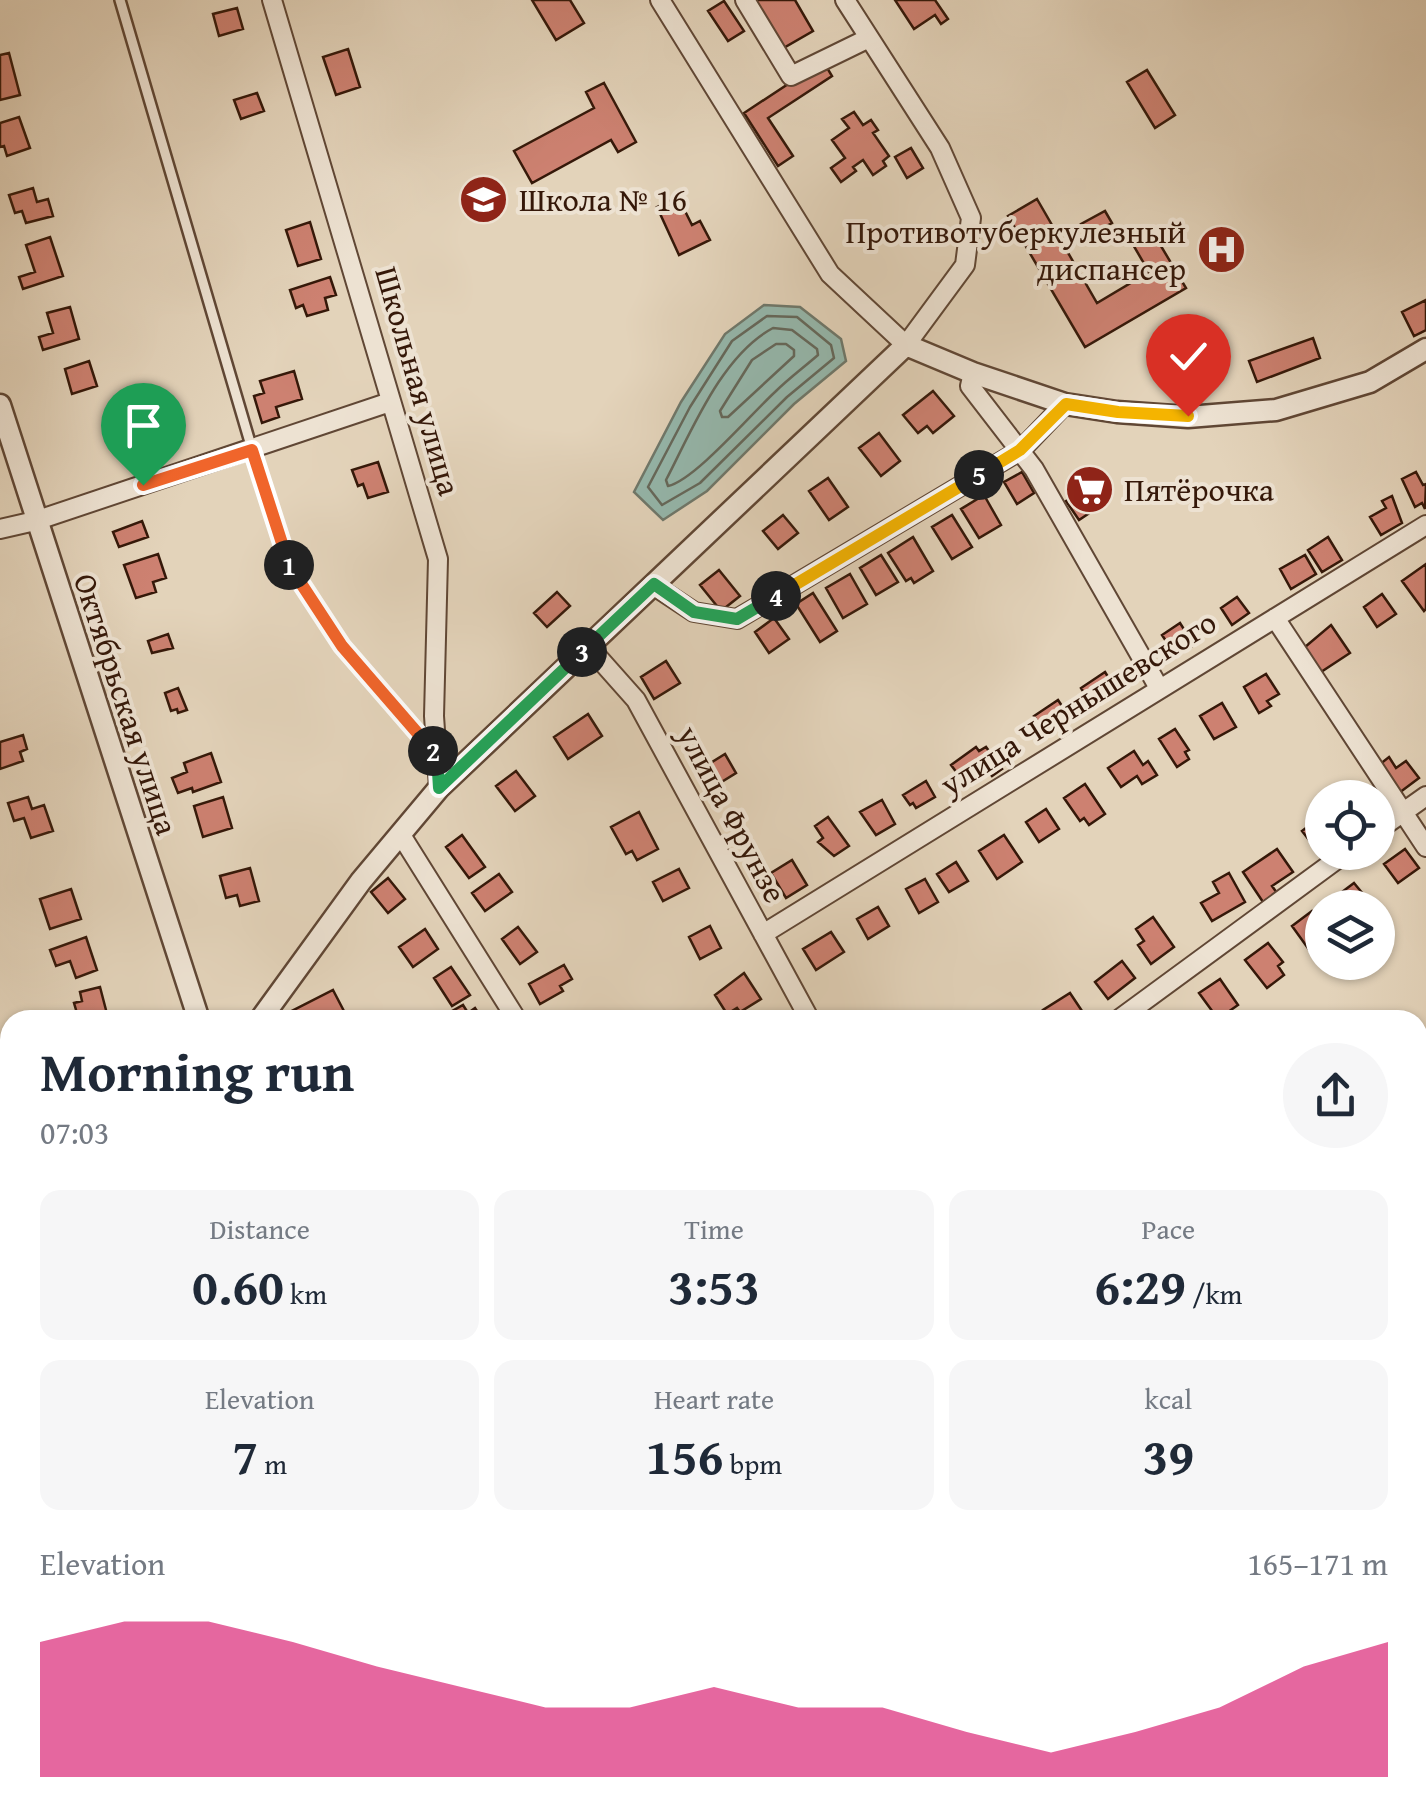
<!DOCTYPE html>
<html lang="en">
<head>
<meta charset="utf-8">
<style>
	body { margin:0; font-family:"Gentium Book Plus",serif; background:#f6f6f7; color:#1f2937; height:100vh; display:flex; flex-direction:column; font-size:38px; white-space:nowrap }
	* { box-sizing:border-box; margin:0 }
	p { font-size:32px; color:#747a83 }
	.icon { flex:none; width:55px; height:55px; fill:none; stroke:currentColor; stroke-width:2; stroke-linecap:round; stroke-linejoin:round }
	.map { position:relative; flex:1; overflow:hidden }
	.side { position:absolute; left:0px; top:1010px; width:1428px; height:810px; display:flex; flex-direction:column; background:#fff; border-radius:30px 30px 0 0; box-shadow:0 2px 8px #0004 }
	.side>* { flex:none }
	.tools { position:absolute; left:1305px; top:780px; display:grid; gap:20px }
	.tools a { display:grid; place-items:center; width:90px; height:90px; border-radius:50%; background:#fff; box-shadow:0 2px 8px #0004; font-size:50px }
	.pin { position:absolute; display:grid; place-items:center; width:85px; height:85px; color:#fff; margin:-102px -42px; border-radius:50% 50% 50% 0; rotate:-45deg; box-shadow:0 0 10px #0007 }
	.pin .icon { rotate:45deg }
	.km { position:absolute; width:50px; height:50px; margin:-25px; border-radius:50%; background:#222; color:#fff; font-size:28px; line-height:50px; text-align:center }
	.round { display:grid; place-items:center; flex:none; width:105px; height:105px; border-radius:52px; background:#f6f6f7 }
	.summary { display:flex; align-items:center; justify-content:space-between; height:170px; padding:0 40px }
	h1 { font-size:55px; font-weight:700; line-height:75px }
	.figures { display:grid; grid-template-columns:repeat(3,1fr); gap:15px; height:170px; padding:10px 40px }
	.figures div { display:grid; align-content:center; border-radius:20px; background:#f6f6f7; text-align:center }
	.figures b { font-size:50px; font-weight:700 }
	.figures small { font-size:28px; font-weight:400 }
	.figures p { font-size:28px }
	.chart { height:280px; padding:20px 40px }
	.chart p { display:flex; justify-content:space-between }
	.chart svg { width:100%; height:180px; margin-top:10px; fill:#db2777; opacity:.7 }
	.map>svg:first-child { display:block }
</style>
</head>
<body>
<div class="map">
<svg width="1426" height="1820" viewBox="0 0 1426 1820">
	<rect width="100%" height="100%" fill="#e3d3ba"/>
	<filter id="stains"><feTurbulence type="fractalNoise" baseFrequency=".002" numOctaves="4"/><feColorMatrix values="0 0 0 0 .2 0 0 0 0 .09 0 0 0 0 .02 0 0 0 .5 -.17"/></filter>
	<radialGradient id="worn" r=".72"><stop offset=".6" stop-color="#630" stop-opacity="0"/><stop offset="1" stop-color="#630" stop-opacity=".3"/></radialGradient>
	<path fill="#95b8ad" stroke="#6f786b" stroke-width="2.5" d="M764,305L800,307L841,339L846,361L794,404L707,491L663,520L634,492L681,402L725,334Z"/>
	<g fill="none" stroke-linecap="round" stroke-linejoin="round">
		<path stroke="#65685b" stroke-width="2.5" d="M767,316L797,317L831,345L834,358L787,397L700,483L662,505L648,487L690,407L732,341Z
			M773,328L792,330L817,349L818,355C803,368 788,379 775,392C752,413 694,481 668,486L666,480C692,430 722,355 773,328Z
			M776,344H786L794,350V356L728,417H722L720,411L752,360Z"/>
	</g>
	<path fill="#cd8171" stroke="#351809" stroke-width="2.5" d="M532,0H570L584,23L556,40Z
		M751,0H795L813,31L780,50Z
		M895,0H935L948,19L941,24L935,15L914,29Z
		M724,1L744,31L728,41L708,11Z
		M237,8L243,29L219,36L213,14Z
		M348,49L360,87L336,95L323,57Z
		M9,53L20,95L0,100V55Z
		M823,61L832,76L768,118L793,156L778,166L744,113Z
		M1147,70L1175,115L1155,128L1127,82Z
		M604,83L636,142L618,152L611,140L532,183L514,151L594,108L586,92Z
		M257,93L264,111L241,119L234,100Z
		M854,112L863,125L871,120L878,130L873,133L889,156L883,161L886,166L873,175L863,160L853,167L856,171L841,182L831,168L845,158L832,140L849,128L842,119Z
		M19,117L30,148L7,156L4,146L0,147V123Z
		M911,148L923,168L907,178L895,157Z
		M33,188L37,202L48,199L53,216L26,223L22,211L15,213L9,195Z
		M678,197L692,225L700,221L710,240L679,255L657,207Z
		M1037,199L1097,303L1149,272L1132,243L1152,231L1186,288L1085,347L1008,216Z
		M1105,211L1112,223L1087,236L1081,224Z
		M310,222L321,259L298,266L286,230Z
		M50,237L63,276L23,289L19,277L35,272L26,245Z
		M330,277L336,295L325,298L328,310L307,316L303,305L296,308L290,290Z
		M1426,300V330L1414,336L1402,312Z
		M70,307L79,339L43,350L39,337L53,333L47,313Z
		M1313,338L1320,358L1257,382L1249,361Z
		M89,361L97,386L72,394L65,369Z
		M294,371L302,399L276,407L279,417L262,423L254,396L264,393L260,381Z
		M933,391L954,416L933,433L927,426L918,433L903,415Z
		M879,433L900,461L881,476L859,448Z
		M378,462L388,492L368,498L363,484L358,486L352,470Z
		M1022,472L1034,493L1017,504L1004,482Z
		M1416,472L1423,485L1426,484L1425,509L1422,503L1415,507L1402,479Z
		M828,478L848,507L829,520L809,491Z
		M1094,483L1106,502L1079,520L1066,501Z
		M984,495L1001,525L979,538L961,509Z
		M1392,496L1402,523L1381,535L1370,517L1386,508L1382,501Z
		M783,515L798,533L778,549L763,531Z
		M952,515L972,547L952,559L932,527Z
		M142,521L148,537L119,547L113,532Z
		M913,537L933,571L914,583L911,578L906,581L888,553Z
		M1328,537L1342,560L1322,572L1308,550Z
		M158,554L166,578L153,582L156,592L136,598L124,565Z
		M881,555L898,582L876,595L860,568Z
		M1305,555L1316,574L1291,589L1280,569Z
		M1426,564V609L1424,611L1402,581Z
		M719,570L740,596L721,611L700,585Z
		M850,574L867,604L843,618L826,588Z
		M557,592L570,606L547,627L534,613Z
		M813,593L837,631L820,642L796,604Z
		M1382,594L1396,614L1377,627L1364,607Z
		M1237,597L1249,613L1232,625L1221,608Z
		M774,618L789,639L769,653L755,632Z
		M1180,623L1194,645L1176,656L1162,635Z
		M1331,625L1350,653L1321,672L1305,647Z
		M168,634L173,648L152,653L148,641Z
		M666,661L680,683L654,699L641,677Z
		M1105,672L1116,690L1092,706L1081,688Z
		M1266,674L1279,694L1267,701L1271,706L1259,713L1244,687Z
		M178,688L187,710L178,713L177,709L171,711L165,693Z
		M1058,700L1070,718L1045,734L1034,716Z
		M1222,703L1236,727L1214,739L1200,716Z
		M588,714L602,736L568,759L554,737Z
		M1175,729L1189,750L1185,752L1189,759L1177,767L1159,739Z
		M23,735L27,749L20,752L23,761L0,769V742Z
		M976,747L979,751L986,747L1002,769L992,776L988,771L967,786L951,765Z
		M1134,751L1143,765L1148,761L1157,775L1142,784L1137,776L1121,787L1108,768Z
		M211,753L221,782L193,792L192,788L178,793L172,778L187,772L184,763Z
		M725,754L736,773L715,786L704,767Z
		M1389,757L1396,768L1406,761L1419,778L1399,793L1379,765Z
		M516,771L535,796L515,811L496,786Z
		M926,781L935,797L916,808L913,803L910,805L903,795Z
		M1085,784L1105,814L1089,825L1084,818L1080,821L1064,798Z
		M28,797L32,809L44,805L53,831L31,838L24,818L14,821L8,803Z
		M223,797L232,828L203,837L194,806Z
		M882,800L895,824L876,835L860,812Z
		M1046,809L1059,829L1039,842L1026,822Z
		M639,812L658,849L637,860L632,851L626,854L611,827Z
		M1322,816V845L1317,850L1302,831Z
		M828,817L849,846L834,856L818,842L823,838L815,826Z
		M462,835L485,867L469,878L446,847Z
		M1004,835L1022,862L997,879L979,851Z
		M1277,849L1293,872L1272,886L1277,893L1263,902L1243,872Z
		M1405,849L1419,868L1398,883L1384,864Z
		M792,860L807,885L786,898L771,873Z
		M956,862L968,881L949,892L937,874Z
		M250,868L259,901L240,906L237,895L226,898L220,876Z
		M679,869L689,888L663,901L653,882Z
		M1229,873L1245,902L1212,921L1201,903L1219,893L1213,882Z
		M499,874L512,892L485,911L472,893Z
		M388,878L405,899L388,913L371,892Z
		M925,879L938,902L919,913L906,889Z
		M1354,883L1368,900L1358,908H1347L1338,895Z
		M71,889L81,919L50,929L40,899Z
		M878,907L889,926L868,939L857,919Z
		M1312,911L1322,924V942L1310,951L1292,926Z
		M1153,917L1174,947L1151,964L1138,945L1144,941L1136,929Z
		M710,926L721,948L700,959L689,937Z
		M518,927L537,952L520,964L502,939Z
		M425,929L438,949L413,967L399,947Z
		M831,932L844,952L816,970L803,949Z
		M86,937L97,970L76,978L70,961L56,966L50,950Z
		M1268,943L1283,962L1278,966L1284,975L1267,988L1245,960Z
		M1122,961L1135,978L1108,999L1095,982Z
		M564,965L572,979L560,986L563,991L540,1004L529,984Z
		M451,967L470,995L452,1006L434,978Z
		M744,973L761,999L740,1012L737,1008L727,1014L715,995Z
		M1220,979L1238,1005L1218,1019L1199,993Z
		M100,987L106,1010L93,1013L95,1018L79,1020L74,1003L82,1001L80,992Z
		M333,990L346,1015L337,1020H274Z
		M1070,993L1084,1014L1076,1020H1049L1043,1010Z
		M463,1005L468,1013L475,1008L483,1020H451L447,1014Z
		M10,1341V1373L1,1379L0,1346Z
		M7,1534L10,1570L0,1575V1538Z
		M554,1810H606L612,1820H557L551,1811Z"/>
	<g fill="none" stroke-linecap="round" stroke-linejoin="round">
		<defs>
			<path id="service" d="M120,0L252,449L291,570L342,646L432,749
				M244,1820L269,1810"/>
			<path id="minor" d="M272,0L438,559L434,716L439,788
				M660,0L830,274L906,345L965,265L971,218L940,148L845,0
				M745,0L791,76L869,38
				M973,373L970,386L1034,469L1159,688
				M0,529L35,521L390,402
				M653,585L694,612L737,619L1021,450L1065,404
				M1275,618L1426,847
				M588,646L636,700L810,1020
				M1378,830L1426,796
				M401,835L517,1020
				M763,934L1426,525
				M1118,1020L1347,852
				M1418,1197L1426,1191
				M0,1451L10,1471
				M180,1810L185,1820
				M1225,1810L1231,1820"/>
			<path id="tertiary" d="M0,405L199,1020
				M260,1020L361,881L439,788L906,345L973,373L1065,404L1117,412L1188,417L1276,410L1370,382L1426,349
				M0,1233L10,1227
				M691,1810L697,1820"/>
		</defs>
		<use href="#service" stroke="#604735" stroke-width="14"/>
		<use href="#minor" stroke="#604735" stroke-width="22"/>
		<use href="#tertiary" stroke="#604735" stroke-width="25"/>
		<use href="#service" stroke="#ede2d2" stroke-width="9"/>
		<use href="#minor" stroke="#ede2d2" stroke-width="18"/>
		<use href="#tertiary" stroke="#ede2d2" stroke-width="20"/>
	</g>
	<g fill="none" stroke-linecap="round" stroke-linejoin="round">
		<defs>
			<path id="split-1" d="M143,485L252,450L289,565"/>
			<path id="split-2" d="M289,565L342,646L433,751"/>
			<path id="split-3" d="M433,751L437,756L439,788L582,652"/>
			<path id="split-4" d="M582,652L654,584L694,612L737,619L776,596"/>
			<path id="split-5" d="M776,596L979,475"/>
			<path id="split-6" d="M979,475L1020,450L1066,404L1118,412L1188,416"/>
		</defs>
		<use href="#split-1" stroke="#fff" stroke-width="20"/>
		<use href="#split-2" stroke="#fff" stroke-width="20"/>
		<use href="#split-3" stroke="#fff" stroke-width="20"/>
		<use href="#split-4" stroke="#fff" stroke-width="20"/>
		<use href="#split-5" stroke="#fff" stroke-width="20"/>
		<use href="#split-6" stroke="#fff" stroke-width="20"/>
		<use href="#split-1" stroke="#f0652b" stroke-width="12"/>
		<use href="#split-2" stroke="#f0652b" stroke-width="12"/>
		<use href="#split-3" stroke="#22a559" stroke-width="12"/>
		<use href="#split-4" stroke="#22a559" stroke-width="12"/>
		<use href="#split-5" stroke="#f5b400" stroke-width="12"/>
		<use href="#split-6" stroke="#f5b400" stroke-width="12"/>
	</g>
	<defs>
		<symbol id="school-disc" viewBox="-11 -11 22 22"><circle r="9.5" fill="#8f2418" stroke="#ede2d2"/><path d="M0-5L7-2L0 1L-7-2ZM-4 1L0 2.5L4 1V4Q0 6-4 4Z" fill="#fff"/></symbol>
		<symbol id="hospital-disc" viewBox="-11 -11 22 22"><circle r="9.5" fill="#8f2418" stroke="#ede2d2"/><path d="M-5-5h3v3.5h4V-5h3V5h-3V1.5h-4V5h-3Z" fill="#fff"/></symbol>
		<symbol id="supermarket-disc" viewBox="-11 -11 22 22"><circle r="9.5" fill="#8f2418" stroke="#ede2d2"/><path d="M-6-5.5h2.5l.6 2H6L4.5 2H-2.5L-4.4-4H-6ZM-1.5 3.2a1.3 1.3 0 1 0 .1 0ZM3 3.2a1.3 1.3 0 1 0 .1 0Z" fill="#fff"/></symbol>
	</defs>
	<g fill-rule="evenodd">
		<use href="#school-disc" x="456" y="172" width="55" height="55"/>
		<use href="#hospital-disc" x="1194" y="222" width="55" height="55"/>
		<use href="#supermarket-disc" x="1062" y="462" width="55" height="55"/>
	</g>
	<g text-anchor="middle" stroke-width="8" stroke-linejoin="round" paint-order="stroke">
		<g font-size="32" fill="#351809" stroke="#ede2d2" text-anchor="start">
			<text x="519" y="211">Школа № 16</text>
			<text x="1186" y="243" text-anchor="end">Противотуберкулезный<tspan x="1186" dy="37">диспансер</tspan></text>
			<text x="1124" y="501">Пятёрочка</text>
		</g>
		<g font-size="32" fill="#351809" stroke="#ede2d2">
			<text transform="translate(418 381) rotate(74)" y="11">Школьная улица</text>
			<text transform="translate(1078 703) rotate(-32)" y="11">улица Чернышевского</text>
			<text transform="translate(126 704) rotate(72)" y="11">Октябрьская улица</text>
			<text transform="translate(732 814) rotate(62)" y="11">улица Фрунзе</text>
		</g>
	</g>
	<rect width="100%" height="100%" filter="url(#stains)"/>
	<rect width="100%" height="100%" fill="url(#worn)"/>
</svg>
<div class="tools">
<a><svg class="icon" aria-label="locate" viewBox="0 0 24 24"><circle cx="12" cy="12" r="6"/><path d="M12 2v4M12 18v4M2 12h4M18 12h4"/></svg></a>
<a><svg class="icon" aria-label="layers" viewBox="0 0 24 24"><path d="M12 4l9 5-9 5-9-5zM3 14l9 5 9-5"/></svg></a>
</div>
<div class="pin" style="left:143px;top:485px;background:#1e9e55"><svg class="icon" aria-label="arrive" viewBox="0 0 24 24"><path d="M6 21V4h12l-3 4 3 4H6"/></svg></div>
<div class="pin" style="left:1188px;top:416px;background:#d93025"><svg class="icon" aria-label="check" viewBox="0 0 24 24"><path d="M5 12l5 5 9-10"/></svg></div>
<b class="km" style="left:289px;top:565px">1</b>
<b class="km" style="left:433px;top:751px">2</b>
<b class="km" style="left:582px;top:652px">3</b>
<b class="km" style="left:776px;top:596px">4</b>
<b class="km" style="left:979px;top:475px">5</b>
<section class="side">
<div class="summary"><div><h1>Morning run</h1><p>07:03</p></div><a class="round"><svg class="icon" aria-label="share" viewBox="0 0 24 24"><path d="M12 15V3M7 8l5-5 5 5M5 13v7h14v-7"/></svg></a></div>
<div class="figures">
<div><p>Distance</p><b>0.60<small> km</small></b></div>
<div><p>Time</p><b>3:53</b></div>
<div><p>Pace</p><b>6:29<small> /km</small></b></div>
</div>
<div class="figures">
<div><p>Elevation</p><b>7<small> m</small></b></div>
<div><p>Heart rate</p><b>156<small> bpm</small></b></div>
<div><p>kcal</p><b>39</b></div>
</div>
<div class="chart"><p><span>Elevation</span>165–171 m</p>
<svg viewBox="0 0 160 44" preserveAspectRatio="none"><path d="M0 44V11L10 6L20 6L30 11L40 17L50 22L60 27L70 27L80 22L90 27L100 27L110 33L120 38L130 33L140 27L150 17L160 11V44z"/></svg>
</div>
</section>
</div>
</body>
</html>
